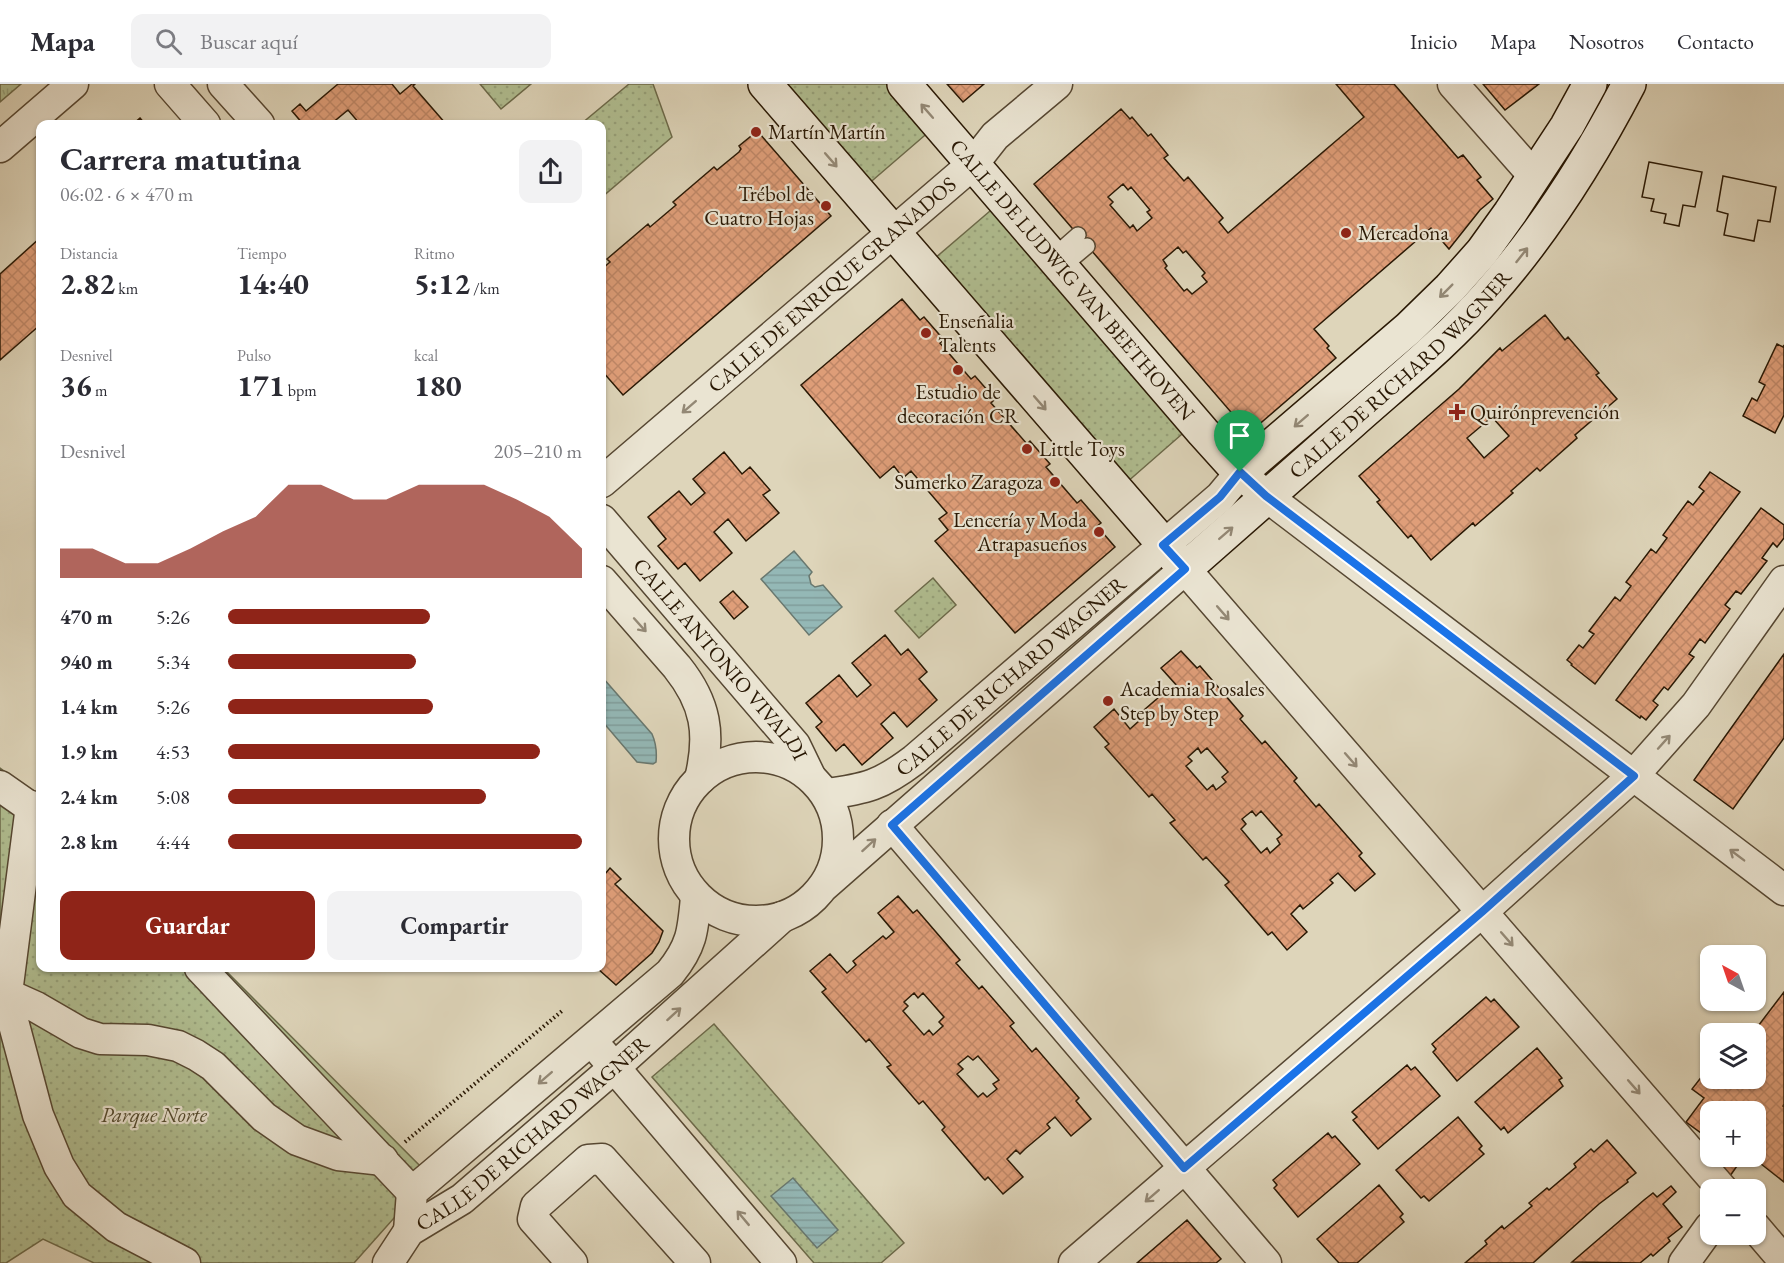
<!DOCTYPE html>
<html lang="es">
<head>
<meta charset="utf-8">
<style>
	body { margin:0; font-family:"EB Garamond",serif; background:#f2f2f3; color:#2b2b33; height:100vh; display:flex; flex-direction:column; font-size:22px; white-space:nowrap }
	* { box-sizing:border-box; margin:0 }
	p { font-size:20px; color:#7c7c81 }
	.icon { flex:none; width:33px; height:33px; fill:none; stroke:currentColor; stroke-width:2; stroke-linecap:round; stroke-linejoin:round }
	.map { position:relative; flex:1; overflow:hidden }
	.sheet { position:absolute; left:36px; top:36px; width:570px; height:852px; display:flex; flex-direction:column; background:#fff; border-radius:12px; box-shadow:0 2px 4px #0004 }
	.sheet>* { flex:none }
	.needle { width:39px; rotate:320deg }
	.tools { position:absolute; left:1700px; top:861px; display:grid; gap:12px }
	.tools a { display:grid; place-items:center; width:66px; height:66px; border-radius:12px; background:#fff; box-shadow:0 2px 4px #0004; font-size:30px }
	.pin { position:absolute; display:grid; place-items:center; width:51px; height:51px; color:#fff; margin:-62px -26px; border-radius:50% 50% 50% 0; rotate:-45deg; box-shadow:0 0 6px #0007 }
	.pin .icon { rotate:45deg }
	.round { display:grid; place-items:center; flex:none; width:63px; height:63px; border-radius:12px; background:#f2f2f3 }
	.headline { display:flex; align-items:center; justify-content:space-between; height:102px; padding:0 24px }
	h1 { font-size:33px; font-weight:700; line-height:45px }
	.metrics { display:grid; grid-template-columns:repeat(3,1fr); gap:9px; height:102px; padding:6px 24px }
	.metrics div { display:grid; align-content:center }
	.metrics b { font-size:30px; font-weight:700 }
	.metrics small { font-size:16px; font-weight:400 }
	.metrics p { font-size:16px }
	.chart { height:168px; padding:12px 24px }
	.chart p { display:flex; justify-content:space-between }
	.chart svg { width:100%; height:108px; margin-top:6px; fill:#8f2418; opacity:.7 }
	.button { display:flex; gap:12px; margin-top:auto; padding:12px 24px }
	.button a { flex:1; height:69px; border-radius:12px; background:#8f2418; color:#fff; font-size:24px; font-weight:700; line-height:69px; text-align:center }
	.button a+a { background:#f2f2f3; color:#2b2b33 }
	ul { padding:0 24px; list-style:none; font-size:20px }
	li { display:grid; grid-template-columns:96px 72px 1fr; align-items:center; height:45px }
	li i { height:15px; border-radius:8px; background:#8f2418 }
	header { display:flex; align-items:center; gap:36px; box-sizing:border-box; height:84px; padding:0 30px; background:#fff; border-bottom:2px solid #e1e1e2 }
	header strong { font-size:28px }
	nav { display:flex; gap:33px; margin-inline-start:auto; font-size:21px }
	.search { width:420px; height:54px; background:#f2f2f3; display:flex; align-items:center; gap:15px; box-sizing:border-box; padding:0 21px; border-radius:12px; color:#7c7c81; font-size:22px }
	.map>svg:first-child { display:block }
</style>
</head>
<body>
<header>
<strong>Mapa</strong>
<div class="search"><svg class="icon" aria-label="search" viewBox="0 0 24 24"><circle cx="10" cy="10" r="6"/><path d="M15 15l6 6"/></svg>Buscar aquí</div>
<nav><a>Inicio</a><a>Mapa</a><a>Nosotros</a><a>Contacto</a></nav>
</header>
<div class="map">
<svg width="1784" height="1179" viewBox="0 0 1784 1179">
	<defs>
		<pattern id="grass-tufts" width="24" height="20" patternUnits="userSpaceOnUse" patternTransform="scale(1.5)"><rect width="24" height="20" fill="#b0bd90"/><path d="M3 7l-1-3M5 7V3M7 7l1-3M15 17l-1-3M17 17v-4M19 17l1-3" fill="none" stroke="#97a27b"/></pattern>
		<pattern id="park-dots" width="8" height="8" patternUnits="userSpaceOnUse" patternTransform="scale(1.5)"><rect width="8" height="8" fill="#b0bd90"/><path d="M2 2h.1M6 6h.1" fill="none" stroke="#97a27b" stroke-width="1.8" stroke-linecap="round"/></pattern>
		<pattern id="water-rules" width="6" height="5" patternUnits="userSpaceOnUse" patternTransform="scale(1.5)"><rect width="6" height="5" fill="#94b8b6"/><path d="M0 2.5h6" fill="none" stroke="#809d9b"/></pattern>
		<pattern id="building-cross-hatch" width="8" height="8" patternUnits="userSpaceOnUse" patternTransform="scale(1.5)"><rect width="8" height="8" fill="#df9e79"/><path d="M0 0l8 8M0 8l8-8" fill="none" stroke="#bf8767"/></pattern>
	</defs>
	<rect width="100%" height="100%" fill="#ded5ba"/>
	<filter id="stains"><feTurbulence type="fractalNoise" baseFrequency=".00333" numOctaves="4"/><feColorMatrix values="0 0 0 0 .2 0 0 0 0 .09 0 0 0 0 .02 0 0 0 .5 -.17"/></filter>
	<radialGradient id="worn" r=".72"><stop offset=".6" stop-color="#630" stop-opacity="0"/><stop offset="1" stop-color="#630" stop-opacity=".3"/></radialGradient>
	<path fill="url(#grass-tufts)" stroke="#6c6a4a" stroke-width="1.5" d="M0,0H21L0,18Z"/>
	<path fill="url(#park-dots)" stroke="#6c6a4a" stroke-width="1.5" d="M480,0H531L501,25Z
		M629,0H653L672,53L602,113V40H581Z
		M777,0H891L931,46L866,102Z
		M997,121L1189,344L1126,399L934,175Z
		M933,494L956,521L919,554L895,527Z
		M0,684L40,713V884H223L437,1099L394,1134L354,1179H94L43,1155L6,1179H0Z
		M714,940L904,1159L881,1179H814L652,993Z"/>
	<path fill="url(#water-rules)" stroke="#69786f" stroke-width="1.5" d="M794,467L812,488L809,492L811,500L815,503L823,501L842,523L809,551L761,495Z
		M603,594L652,650C656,659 657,668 656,678L653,680L637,678L602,637V596Z
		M793,1094L838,1146L817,1164L771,1112Z"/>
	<path fill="url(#building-cross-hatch)" stroke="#291804" stroke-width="1.5" fill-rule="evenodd" d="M338,0H392L400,10L412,0H415L413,2L446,40H360L348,26L331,40H303L292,27L300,20L306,27Z
		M947,0H984L963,18Z
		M1336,0H1394L1458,74L1463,71L1481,93L1477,96L1493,115L1480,126L1449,165L1431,144L1314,245L1329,262L1327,264L1336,274L1249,349L1034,100L1121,25L1130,35L1132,33L1148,52L1151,50L1168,71L1164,74L1184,97L1188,93L1223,134L1219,138L1228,149L1364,33ZM1123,100L1128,106L1131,103L1150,126L1147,128L1152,134L1137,147L1133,141L1130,144L1110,121L1113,118L1108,113ZM1178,163L1183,169L1186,167L1205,189L1202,192L1207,198L1192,210L1187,205L1184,207L1165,184L1167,182L1163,176Z
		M1483,0H1539L1505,26Z
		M140,34L145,40H133Z
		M756,48L758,51L760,50L831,132L623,311L602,287V185L610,178L607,175L648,140L650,143L676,121L673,118L714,83L717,86L739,68L741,65L739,62Z
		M1649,78L1702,88L1695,123L1683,121L1679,142L1664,139L1666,130L1651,127L1654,115L1642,113Z
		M1649,78L1702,88L1695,123L1683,121L1679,142L1664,139L1666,130L1651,127L1654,115L1642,113Z
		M1723,92L1776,103L1770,138L1758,136L1754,157L1724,151L1728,130L1717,127Z
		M1723,92L1776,103L1770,138L1758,136L1754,157L1724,151L1728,130L1717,127Z
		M40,154V241L0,276V190Z
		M902,215L920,236L924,233L944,256L940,259L971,295L975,292L995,315L991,319L1027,360L1030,357L1050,380L1046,383L1077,419L1081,416L1101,439L1097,442L1115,463L1015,549L935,457L948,446L939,435L947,429L911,387L903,394L894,382L880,394L801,301Z
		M1545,231L1565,256L1568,253L1599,289L1596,291L1617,315L1575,351L1577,354L1540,387L1537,384L1511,407L1513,409L1475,442L1473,439L1431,476L1411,451L1408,454L1377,418L1380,416L1359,392L1459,305L1500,264L1502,267ZM1492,333L1509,352L1484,374L1467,354Z
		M1777,260L1783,263L1784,261V331L1775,349L1743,332L1752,314L1757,317L1765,301L1759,298Z
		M724,368L742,390L750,383L770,406L763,411L779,429L746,457L728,435L714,448L732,469L700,497L685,479L678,485L658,462L666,455L648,433L679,407L691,421L705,409L693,395Z
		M1710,388L1740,408L1595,600L1571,581L1572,580L1567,576L1579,561L1583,564L1594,550L1589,547L1615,513L1620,517L1631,502L1626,498L1651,465L1656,469L1667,454L1663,451L1688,417L1693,421L1704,407L1699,403Z
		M1761,424L1784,441V454L1777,463L1773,459L1762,474L1767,477L1741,510L1736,507L1725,521L1730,525L1705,559L1700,555L1689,570L1694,573L1668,606L1664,603L1653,617L1658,621L1646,636L1641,632L1640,634L1616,616Z
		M733,507L748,523L734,535L720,518Z
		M885,551L901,571L908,565L927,588L919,595L937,616L907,643L894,628L881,640L893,654L862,681L844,660L836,667L816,643L822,638L806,619L839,591L857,613L871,601L852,579Z
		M1181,567L1197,584L1200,582L1243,632L1240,635L1262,660L1265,657L1297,694L1294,697L1316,723L1319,720L1362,769L1359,772L1375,790L1355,807L1338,789L1330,796L1333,799L1309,820L1303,825L1300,821L1291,830L1307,848L1287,866L1272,848L1268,851L1225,801L1229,798L1206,773L1203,776L1170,739L1175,736L1152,710L1149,713L1105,663L1109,660L1094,643L1114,625L1130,645L1140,636L1136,633L1166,607L1170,610L1178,603L1161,584ZM1198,664L1201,669L1207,664L1228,688L1222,693L1226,698L1216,706L1213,701L1207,706L1186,682L1192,677L1188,673ZM1252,727L1256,732L1261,727L1282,751L1277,755L1280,760L1270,769L1267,764L1261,769L1241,745L1246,740L1242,735Z
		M1784,570V654L1733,725L1694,696Z
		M610,784L621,795L615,800L663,847L659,858L652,869L616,901L597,884H602V787L605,790Z
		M898,812L913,829L917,826L960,876L956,879L979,905L982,902L1014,939L1010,942L1032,968L1036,964L1079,1014L1076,1017L1091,1035L1071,1052L1055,1033L1047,1040L1050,1044L1025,1065L1020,1070L1016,1066L1007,1075L1023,1093L1003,1110L988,1093L985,1096L983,1094L942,1046L945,1043L923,1017L919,1020L887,983L891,981L869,955L866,958L822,908L826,905L810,887L830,870L847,889L856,881L853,877L883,852L886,855L894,848L878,829ZM914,909L918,914L923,909L944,933L939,938L943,942L933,951L929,946L924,951L903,927L908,922L904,918ZM968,972L973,976L978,972L999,996L993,1000L997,1005L987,1013L983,1009L978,1013L957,990L963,985L958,980Z
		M1784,908V1020L1783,1022L1784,1023V1098L1751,1072H1755V1028H1710V1069L1701,1058L1705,1052L1686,1038L1704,1014L1692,1005L1710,982V994H1755V950H1752Z
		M1486,913L1491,918L1494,915L1519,943L1457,997L1433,968L1436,965L1432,960Z
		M1537,964L1562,994L1559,996L1563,1002L1508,1049L1504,1043L1501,1046L1475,1018Z
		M1407,981L1411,986L1415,983L1440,1012L1378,1065L1353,1036L1357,1033L1352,1028Z
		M1458,1033L1482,1062L1479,1065L1484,1070L1429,1117L1424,1112L1421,1114L1396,1086Z
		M1328,1049L1332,1054L1335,1052L1360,1080L1298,1133L1274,1104L1277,1101L1273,1096Z
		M1607,1056L1636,1089L1627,1096L1628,1098L1599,1120L1533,1179H1465L1487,1160L1485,1157L1502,1142L1504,1145L1532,1122L1529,1119L1547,1104L1549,1106L1576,1083L1574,1080L1591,1065L1594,1068Z
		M1713,1072H1744L1730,1092Z
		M1379,1101L1403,1130L1400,1133L1404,1138L1357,1179H1339L1317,1155Z
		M1671,1102L1676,1108L1663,1120L1682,1143L1668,1154L1670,1157L1653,1172L1651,1170L1640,1179L1572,1178L1644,1116L1653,1109L1657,1113Z
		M1187,1136L1221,1175L1216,1179H1137Z"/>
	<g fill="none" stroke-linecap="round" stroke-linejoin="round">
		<defs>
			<path id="lane" d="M1053,173L1078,151
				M1062,183L1087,162"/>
			<g id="street">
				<path d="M170,0L205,40"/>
				<path d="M223,0L259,40"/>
				<path d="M1453,0L1534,92"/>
				<path d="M0,63L73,0"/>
				<path id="s1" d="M602,398L973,80L995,52L1057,0"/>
				<path id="s2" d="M602,436L795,661L810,692"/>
				<path d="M602,497L677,583C706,619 711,650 700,695"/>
				<circle cx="756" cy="755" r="82"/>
				<path d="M0,702L40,730"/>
				<path id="s3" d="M826,710C866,705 881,701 914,676L1220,413L1240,389L1266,412L1784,806"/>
				<path d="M892,741L1266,1179"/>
				<path d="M825,801L1185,485L1723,1106"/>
				<path d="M200,884L412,1108"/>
				<path d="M0,888L38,1031L59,1082L77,1111L116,1143L185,1179"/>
				<path d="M7,909L31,722"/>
				<path d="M7,910L36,923L81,949L100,955L148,956L178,962L196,971L213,982L264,1033L297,1056L338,1071L383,1076"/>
				<path d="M602,969L781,1179"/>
				<path d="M1755,1143L1784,1177"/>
				<path d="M409,1147L412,1108L670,889C692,862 693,847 696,813"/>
				<path id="s4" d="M388,1179L409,1147L462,1115L615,983L782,833"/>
				<path d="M572,1179L533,1135L536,1122L588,1076L602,1075L695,1179"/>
				<path d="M1074,1179L1483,827L1633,692L1696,621L1784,497"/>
				<path d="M1684,1179L1710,1143"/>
			</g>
			<g id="secondary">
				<path id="s5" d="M765,0L1185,485C1240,436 1296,387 1352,338C1398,297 1447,258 1488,211C1544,148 1590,75 1629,0"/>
				<path id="s6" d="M904,0L1203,348L1240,389L1409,244L1450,204L1482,168L1510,129L1567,42L1590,0"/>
			</g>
		</defs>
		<use href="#lane" stroke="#564732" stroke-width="18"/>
		<use href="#street" stroke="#564732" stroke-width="33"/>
		<use href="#secondary" stroke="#291804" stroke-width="36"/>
		<path stroke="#291804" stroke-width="4" stroke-dasharray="1.5 3" stroke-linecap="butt" d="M405,1058L562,927"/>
		<use href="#lane" stroke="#eae4d2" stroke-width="15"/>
		<use href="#street" stroke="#eae4d2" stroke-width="30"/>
		<use href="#secondary" stroke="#eae4d2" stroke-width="33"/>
	</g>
	<defs><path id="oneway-shaft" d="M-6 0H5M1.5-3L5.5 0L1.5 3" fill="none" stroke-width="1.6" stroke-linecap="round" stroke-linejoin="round" transform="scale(1.5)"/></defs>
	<g stroke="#938875">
		<use href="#oneway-shaft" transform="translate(927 27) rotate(-131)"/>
		<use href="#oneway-shaft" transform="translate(831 76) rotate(49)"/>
		<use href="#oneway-shaft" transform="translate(1522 171) rotate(-52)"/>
		<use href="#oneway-shaft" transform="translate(1446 207) rotate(135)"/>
		<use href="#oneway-shaft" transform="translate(1040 319) rotate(49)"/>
		<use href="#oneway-shaft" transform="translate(689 323) rotate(139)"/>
		<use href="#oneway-shaft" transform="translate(1301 337) rotate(139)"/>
		<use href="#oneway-shaft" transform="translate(1226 449) rotate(-41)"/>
		<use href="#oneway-shaft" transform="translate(1223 529) rotate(49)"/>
		<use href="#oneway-shaft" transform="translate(640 541) rotate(48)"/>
		<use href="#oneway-shaft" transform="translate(1664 658) rotate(-48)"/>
		<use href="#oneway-shaft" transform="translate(1351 676) rotate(49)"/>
		<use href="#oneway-shaft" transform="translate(869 761) rotate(-42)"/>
		<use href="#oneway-shaft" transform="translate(1737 771) rotate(-143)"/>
		<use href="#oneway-shaft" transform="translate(1507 855) rotate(49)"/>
		<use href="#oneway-shaft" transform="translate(674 930) rotate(-42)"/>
		<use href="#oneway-shaft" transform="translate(545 994) rotate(139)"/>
		<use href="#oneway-shaft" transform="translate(1634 1003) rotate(49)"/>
		<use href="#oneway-shaft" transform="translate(1152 1112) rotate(139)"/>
		<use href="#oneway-shaft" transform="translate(743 1134) rotate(-130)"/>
	</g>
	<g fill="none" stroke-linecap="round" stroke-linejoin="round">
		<defs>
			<path id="route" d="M1240,388L1266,412L1634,692L1483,827L1184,1084L892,741L1185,485L1163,461L1220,413Z"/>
		</defs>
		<use href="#route" stroke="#fff" stroke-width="12"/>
		<use href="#route" stroke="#1a73e8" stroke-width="8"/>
	</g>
	<g fill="#8f2418" stroke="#eae4d2" stroke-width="2">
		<circle cx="756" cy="48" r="6"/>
		<circle cx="826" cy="122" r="6"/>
		<circle cx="1346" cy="149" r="6"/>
		<circle cx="926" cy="249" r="6"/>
		<circle cx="958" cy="286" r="6"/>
		<path d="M1454 319h6v6h6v6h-6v6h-6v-6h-6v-6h6z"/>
		<circle cx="1027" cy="365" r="6"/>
		<circle cx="1055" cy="398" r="6"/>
		<circle cx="1099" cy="448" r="6"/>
		<circle cx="1108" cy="617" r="6"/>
	</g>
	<g text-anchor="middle" stroke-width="4.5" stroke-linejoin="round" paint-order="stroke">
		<g font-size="21" fill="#291804" stroke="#eae4d2" text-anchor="start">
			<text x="768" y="55">Martín Martín</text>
			<text x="814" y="117" text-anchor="end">Trébol de<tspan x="814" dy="24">Cuatro Hojas</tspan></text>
			<text x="1358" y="156">Mercadona</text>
			<text x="938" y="244">Enseñalia<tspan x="938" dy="24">Talents</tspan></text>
			<text x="958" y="315" text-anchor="middle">Estudio de<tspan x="958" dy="24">decoración CR</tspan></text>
			<text x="1470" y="335">Quirónprevención</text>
			<text x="1039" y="372">Little Toys</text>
			<text x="1043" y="405" text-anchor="end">Sumerko Zaragoza</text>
			<text x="1087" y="443" text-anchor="end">Lencería y Moda<tspan x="1087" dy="24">Atrapasueños</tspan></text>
			<text x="1120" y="612">Academia Rosales<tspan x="1120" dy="24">Step by Step</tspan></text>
		</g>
		<g font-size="21" fill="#291804" stroke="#eae4d2">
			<text dy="7" stroke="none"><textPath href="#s6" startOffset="258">CALLE DE LUDWIG VAN BEETHOVEN</textPath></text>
			<text dy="7" stroke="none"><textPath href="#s1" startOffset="303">CALLE DE ENRIQUE GRANADOS</textPath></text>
			<text dy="7" stroke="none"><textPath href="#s5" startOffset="932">CALLE DE RICHARD WAGNER</textPath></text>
			<text dy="7" stroke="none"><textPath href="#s2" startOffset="183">CALLE ANTONIO VIVALDI</textPath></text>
			<text dy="7" stroke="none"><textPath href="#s3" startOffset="224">CALLE DE RICHARD WAGNER</textPath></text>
			<text dy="7" stroke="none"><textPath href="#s4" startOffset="196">CALLE DE RICHARD WAGNER</textPath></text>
		</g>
		<g font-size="21" font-style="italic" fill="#524a2e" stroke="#eae4d2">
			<text x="154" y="1038">Parque Norte</text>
		</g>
	</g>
	<rect width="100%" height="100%" filter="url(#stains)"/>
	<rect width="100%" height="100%" fill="url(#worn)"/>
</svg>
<div class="tools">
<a><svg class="needle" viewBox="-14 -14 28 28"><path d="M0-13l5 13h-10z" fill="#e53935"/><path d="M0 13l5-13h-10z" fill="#7c7c81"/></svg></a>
<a><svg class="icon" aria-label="layers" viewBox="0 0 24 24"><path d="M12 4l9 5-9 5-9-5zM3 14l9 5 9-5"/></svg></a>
<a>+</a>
<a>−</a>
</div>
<div class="pin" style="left:1240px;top:388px;background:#1e9e55"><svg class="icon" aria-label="arrive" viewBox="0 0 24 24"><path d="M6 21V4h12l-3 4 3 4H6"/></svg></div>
<section class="sheet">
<div class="headline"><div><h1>Carrera matutina</h1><p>06:02 · 6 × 470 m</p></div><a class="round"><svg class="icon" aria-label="share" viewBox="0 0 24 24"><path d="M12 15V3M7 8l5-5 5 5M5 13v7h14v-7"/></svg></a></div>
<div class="metrics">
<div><p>Distancia</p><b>2.82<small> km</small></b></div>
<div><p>Tiempo</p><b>14:40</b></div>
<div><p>Ritmo</p><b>5:12<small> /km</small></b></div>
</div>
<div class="metrics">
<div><p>Desnivel</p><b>36<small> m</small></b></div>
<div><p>Pulso</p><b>171<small> bpm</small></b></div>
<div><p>kcal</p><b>180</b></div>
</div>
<div class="chart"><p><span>Desnivel</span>205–210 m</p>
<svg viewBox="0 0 160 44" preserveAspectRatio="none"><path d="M0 44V32L10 32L20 38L30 38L40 32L50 25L60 19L70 6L80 6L90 12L100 12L110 6L120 6L130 6L140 12L150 19L160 32V44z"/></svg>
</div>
<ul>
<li><b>470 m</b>5:26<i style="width:57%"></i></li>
<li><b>940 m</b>5:34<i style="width:53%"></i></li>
<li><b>1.4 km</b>5:26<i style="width:58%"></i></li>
<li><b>1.9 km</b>4:53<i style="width:88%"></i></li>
<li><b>2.4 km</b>5:08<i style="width:73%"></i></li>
<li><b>2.8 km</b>4:44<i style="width:100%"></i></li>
</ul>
<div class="button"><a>Guardar</a><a>Compartir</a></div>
</section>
</div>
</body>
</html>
